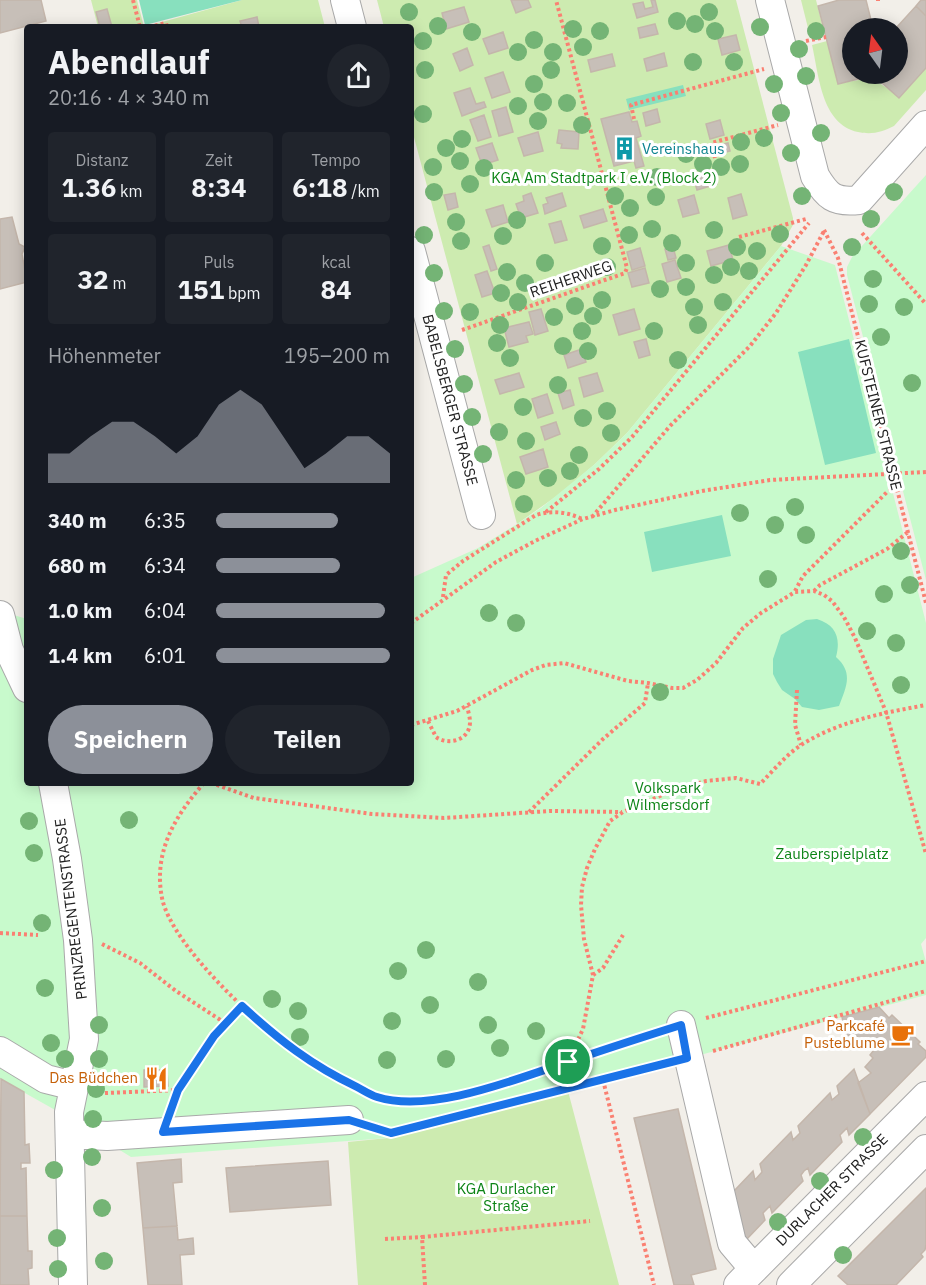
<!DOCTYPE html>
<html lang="de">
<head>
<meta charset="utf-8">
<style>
	body { margin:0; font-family:"IBM Plex Sans",sans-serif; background:#20242c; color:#f1f3f6; height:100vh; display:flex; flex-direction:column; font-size:22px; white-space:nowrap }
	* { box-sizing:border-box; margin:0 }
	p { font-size:20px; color:#9ea1a6 }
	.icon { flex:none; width:33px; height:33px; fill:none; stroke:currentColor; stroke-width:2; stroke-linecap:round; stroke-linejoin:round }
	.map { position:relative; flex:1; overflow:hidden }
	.panel { position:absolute; left:24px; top:24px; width:390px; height:762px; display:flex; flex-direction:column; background:#171b24; border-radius:6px; box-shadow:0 3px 15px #0003 }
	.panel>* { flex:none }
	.needle { width:39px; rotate:346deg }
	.controls { position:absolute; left:842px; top:18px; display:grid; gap:12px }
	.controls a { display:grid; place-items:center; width:66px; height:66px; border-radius:50%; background:#171b24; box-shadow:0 3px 15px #0003; font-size:30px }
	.pin { position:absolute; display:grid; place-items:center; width:51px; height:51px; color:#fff; margin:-26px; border:3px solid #fff; border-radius:50%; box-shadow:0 2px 6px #0007 }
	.round { display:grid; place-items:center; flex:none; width:63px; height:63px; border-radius:32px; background:#20242c }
	.summary { display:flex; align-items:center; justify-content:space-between; height:102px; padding:0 24px }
	h1 { font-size:33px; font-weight:700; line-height:45px }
	.metrics { display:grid; grid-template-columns:repeat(3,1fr); gap:9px; height:102px; padding:6px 24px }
	.metrics div { display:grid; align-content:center; border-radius:6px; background:#20242c; text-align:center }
	.metrics b { font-size:26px; font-weight:700 }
	.metrics small { font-size:16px; font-weight:400 }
	.metrics p { font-size:16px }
	.chart { height:168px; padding:12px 24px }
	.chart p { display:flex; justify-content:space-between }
	.chart svg { width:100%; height:108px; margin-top:6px; fill:#8c9099; opacity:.7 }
	.cta { display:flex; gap:12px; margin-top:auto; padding:12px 24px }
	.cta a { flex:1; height:69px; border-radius:36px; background:#8c9099; color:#fff; font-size:24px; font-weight:700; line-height:69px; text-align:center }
	.cta a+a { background:#20242c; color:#f1f3f6 }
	ul { padding:0 24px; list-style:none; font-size:20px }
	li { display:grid; grid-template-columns:96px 72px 1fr; align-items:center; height:45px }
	li i { height:15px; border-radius:8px; background:#8c9099 }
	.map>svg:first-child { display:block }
</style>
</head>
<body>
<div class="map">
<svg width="926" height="1285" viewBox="0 0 926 1285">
	<rect width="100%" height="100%" fill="#f2efe9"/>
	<path fill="#cdebb0" d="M91,0H137L144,27L242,0H318L325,27H98Z
		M377,0H736L793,218V225L781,246L627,433L595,464L561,493L517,524L411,126V27H384Z
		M801,0H816L824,32L810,36Z
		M827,41L838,84C869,77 875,77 899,98L926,68V90L894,126C882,132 872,135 858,132C821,124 819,75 812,45Z
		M568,1091L619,1285H358L348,1142L388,1138Z"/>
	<path fill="#c8facc" d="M926,175V580L847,275V267L852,257Z
		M781,246L835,265L926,623V938L921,944L926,962V995L388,1138L131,1157L57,1111L0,1079V611L27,619V783H411V578L478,548L517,524L541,508L595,464L627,433Z"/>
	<path fill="#88e0be" d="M139,0H242L145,25Z
		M683,85L686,96L629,110L626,99Z
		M849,339L876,453L825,465L798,352Z
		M722,515L731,556L652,572L644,532Z
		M817,619C836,625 841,638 836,657C854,673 846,687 839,706L819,710L802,707L795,699L782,690L777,682L773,674V659L781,635L806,620Z"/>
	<path fill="#c7bfb8" stroke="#c4b6ab" stroke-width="1.5" d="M0,0H41L46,21L0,33Z
		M511,0H528L531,7L516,13Z
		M651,0H655L658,12L637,18L633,4L643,2L645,9L653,7Z
		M839,0H866L873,28H852V74H872L871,79H858L838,84L818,6Z
		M921,0H926V16L916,6Z
		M916,6L926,16V68L899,98L882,83L871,79L872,74H897L896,28Z
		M464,7L469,22L446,29L442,13Z
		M107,9L112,27H100L96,12Z
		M257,17L259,27H242L240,21Z
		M655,24L658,34L640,38L638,28Z
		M503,32L508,48L489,54L483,39Z
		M736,35L740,50L722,55L718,39Z
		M467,48L473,65L460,71L453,54Z
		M664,53L667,66L647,71L644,59Z
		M612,54L615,66L591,72L588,60Z
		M503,72L510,92L492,98L485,78Z
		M470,88L476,104L484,102L486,107L462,116L454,93Z
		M506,107L513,132L499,136L492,111Z
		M657,109L660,122L646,126L643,113Z
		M629,112L632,122L637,121L641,136L636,138L644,166L636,168L634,161L614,166L601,119Z
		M484,115L491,137L478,141L470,120Z
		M720,120L724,135L710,139L706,124Z
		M559,130L579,132L578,149L561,148L562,144L557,143Z
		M538,132L543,151L524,156L518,138Z
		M492,143L498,160L482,165L476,148Z
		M728,143L730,151L718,154L716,146Z
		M713,171L717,184L697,190L693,176Z
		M455,193L458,207L448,210L444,195Z
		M531,193L538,213L521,218L516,204L524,201L523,196Z
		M562,193L566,206L545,214L543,205L548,203L546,198Z
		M741,194L747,215L733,219L728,198Z
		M694,195L699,213L683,217L678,200Z
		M503,205L508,222L492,227L486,210Z
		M603,209L607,221L584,228L580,216Z
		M12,217L19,244L25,247L22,254L27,282L0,289V219Z
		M561,221L567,240L555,243L549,224Z
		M489,245L497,269L491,271L483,247Z
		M729,245L733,260L711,266L707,251Z
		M673,247L676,258L668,260L665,249Z
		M640,248L645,266L632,270L627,252Z
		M675,260L681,278L667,282L662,264Z
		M645,268L649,283L632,287L628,273Z
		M487,271L495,293L482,297L475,275Z
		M541,309L548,331L535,335L529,312Z
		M634,309L640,329L619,335L613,315Z
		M529,322L533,334L526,336L528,342L509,347L504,328Z
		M646,339L650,355L639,358L634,342Z
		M582,349L586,362L568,368L564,355Z
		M519,373L524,387L500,394L495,380Z
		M597,373L603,391L584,397L579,378Z
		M570,390L574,405L563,409L558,393Z
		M547,394L553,413L538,418L532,399Z
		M556,422L560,434L545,440L541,427Z
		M543,449L548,467L526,474L520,457Z
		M879,1007L889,1018L892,1015L920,1042L918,1044L926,1051V1057L870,1114L858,1083L871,1073L865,1067L873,1058L870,1055L874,1050L854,1034L846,1036L842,1017Z
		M854,1069L870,1114L849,1135L847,1128L840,1135L842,1142L810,1175L808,1168L804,1171L801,1175L803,1181L772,1213L770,1206L763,1213L765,1220L746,1240L734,1191L753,1171L755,1180L762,1172L760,1164L791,1132L793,1140L800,1133L798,1126L830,1093L832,1100L839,1094L837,1086Z
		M144,1070H167L168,1086L144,1087Z
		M1,1079L24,1092L25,1145L29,1144L30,1163H21V1169L26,1168L27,1216H0Z
		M678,1109L716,1269L691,1275L694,1285H674L634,1118Z
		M181,1159L182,1182L173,1183L177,1226L143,1228L137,1163Z
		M328,1161L331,1205L230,1212L226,1168Z
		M926,1188V1244L925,1250L921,1254L923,1257L896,1285H848L838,1276Z
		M0,1216H27L28,1251H32V1268L28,1269L29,1285H0Z
		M177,1226L178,1240L193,1238L194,1254L180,1255L182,1285H148L143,1228Z"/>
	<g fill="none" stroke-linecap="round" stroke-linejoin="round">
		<defs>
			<path id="minor" d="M345,0L352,27
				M770,0L815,176C827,196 834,203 859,200L926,125
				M411,251L481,515
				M0,615L9,650L27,688
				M53,783L67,859L78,940L84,1039L69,1112L73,1285
				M681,1025L732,1243L754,1269
				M0,1051L46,1079L74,1086
				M70,1134L107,1136L349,1120
				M738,1285L926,1096
				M791,1285L926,1149"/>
		</defs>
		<use href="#minor" stroke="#a9a9a9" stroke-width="30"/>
		<path stroke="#fa8072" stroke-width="4" stroke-dasharray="3 3" stroke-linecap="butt" d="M133,0L140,27
			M878,0V1
			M149,27L166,23L167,27
			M806,41L826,37
			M634,119L631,105L764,69
			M715,158L711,143L778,125
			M824,230L838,258L926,603
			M862,233L926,304
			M739,237L806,219
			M462,330L625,273L627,268L556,0
			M546,512L599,469L632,437L809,223
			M592,517L670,426L750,346L776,313L806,265L824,231
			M795,591L803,576L887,492L896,487
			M814,591L820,585L887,549L908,532
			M443,597L446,575L463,561L536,515C552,510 568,512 582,519
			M411,623L496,562L535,541L583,519L615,510L702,491L770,480L926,472
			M797,690L795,725L801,745
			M428,721L436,737C449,746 470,740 470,722C470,717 468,711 467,706
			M411,725L457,711L532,670L546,665L564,663L628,681L648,683L672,688H683L697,680L716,663L743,628L761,613L795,592L814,591L824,595L832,601L844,617L855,638L886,712L926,854
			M204,783C175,816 153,852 162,898C172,947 261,1027 301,1056C319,1069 338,1078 357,1087C364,1090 371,1095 378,1097C386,1100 396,1100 405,1101C452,1105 518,1079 563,1063C595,1052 627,1043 659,1032
			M211,783L254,798L372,814L444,818L550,811L622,812
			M529,812L603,739L645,703L648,683
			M0,933L38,935
			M102,944L140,963L176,991L225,1023L242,1006
			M593,975L603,968L623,935
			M706,1018L926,961
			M713,1051L926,991
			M568,1061L583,1029L593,975L584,939L581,905L582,887L587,868L595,849L610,821L623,812L676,789L706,781L736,778L760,784C773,771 786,755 801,745C839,721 883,713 926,705
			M603,1080L654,1285
			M105,1093L178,1090
			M171,1108C182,1077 203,1048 225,1023
			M373,1127L391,1133L665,1064
			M385,1239L422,1237
			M425,1285L422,1237L590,1221"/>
		<use href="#minor" stroke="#fff" stroke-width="28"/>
	</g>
	<g fill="#74b475">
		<circle cx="409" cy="12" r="9"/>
		<circle cx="709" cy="12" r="9"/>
		<circle cx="677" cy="21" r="9"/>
		<circle cx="695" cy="24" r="9"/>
		<circle cx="438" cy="26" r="9"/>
		<circle cx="760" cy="27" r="9"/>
		<circle cx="573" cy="29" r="9"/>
		<circle cx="600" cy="31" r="9"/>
		<circle cx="715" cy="31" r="9"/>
		<circle cx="816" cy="31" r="9"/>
		<circle cx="472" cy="32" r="9"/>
		<circle cx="534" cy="40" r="9"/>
		<circle cx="423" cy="41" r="9"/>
		<circle cx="583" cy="47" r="9"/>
		<circle cx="799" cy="49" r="9"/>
		<circle cx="518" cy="52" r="9"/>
		<circle cx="553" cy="52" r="9"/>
		<circle cx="693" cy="62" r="9"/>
		<circle cx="734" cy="62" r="9"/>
		<circle cx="425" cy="70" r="9"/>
		<circle cx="551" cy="70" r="9"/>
		<circle cx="806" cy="76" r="9"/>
		<circle cx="534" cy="84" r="9"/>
		<circle cx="774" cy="84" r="9"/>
		<circle cx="543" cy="102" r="9"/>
		<circle cx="567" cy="103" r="9"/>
		<circle cx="518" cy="106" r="9"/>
		<circle cx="781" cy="113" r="9"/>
		<circle cx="423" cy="114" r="9"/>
		<circle cx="538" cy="121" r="9"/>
		<circle cx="582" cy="125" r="9"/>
		<circle cx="821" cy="133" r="9"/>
		<circle cx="764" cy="138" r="9"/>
		<circle cx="462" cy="139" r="9"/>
		<circle cx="741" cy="142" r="9"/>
		<circle cx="446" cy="148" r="9"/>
		<circle cx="791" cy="153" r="9"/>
		<circle cx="686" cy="154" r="9"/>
		<circle cx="460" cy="161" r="9"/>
		<circle cx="703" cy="164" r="9"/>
		<circle cx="740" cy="164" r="9"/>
		<circle cx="433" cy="167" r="9"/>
		<circle cx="721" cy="167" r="9"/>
		<circle cx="484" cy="168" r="9"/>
		<circle cx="657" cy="177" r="9"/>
		<circle cx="470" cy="184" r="9"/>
		<circle cx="434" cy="192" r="9"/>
		<circle cx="894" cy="192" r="9"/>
		<circle cx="615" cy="196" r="9"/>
		<circle cx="802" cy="196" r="9"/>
		<circle cx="656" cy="197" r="9"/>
		<circle cx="630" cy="208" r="9"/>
		<circle cx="871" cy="219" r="9"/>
		<circle cx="517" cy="220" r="9"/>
		<circle cx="456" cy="222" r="9"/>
		<circle cx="652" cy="229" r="9"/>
		<circle cx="714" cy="230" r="9"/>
		<circle cx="780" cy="234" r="9"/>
		<circle cx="424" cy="235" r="9"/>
		<circle cx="629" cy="235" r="9"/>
		<circle cx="503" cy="236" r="9"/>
		<circle cx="461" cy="241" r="9"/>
		<circle cx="672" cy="243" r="9"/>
		<circle cx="602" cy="246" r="9"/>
		<circle cx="737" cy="247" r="9"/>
		<circle cx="852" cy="247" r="9"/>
		<circle cx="757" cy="251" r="9"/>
		<circle cx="545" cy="263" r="9"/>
		<circle cx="686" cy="263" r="9"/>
		<circle cx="607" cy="267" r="9"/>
		<circle cx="731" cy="267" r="9"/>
		<circle cx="749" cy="271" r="9"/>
		<circle cx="507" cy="272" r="9"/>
		<circle cx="434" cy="273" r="9"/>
		<circle cx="714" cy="275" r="9"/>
		<circle cx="873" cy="279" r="9"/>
		<circle cx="525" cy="283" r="9"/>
		<circle cx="686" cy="287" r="9"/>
		<circle cx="660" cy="289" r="9"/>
		<circle cx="501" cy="293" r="9"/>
		<circle cx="602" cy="300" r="9"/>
		<circle cx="518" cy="302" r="9"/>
		<circle cx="723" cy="302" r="9"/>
		<circle cx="869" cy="304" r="9"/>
		<circle cx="575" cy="306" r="9"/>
		<circle cx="694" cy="307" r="9"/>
		<circle cx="904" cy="307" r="9"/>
		<circle cx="444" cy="311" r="9"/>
		<circle cx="470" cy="312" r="9"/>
		<circle cx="593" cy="316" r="9"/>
		<circle cx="554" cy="317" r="9"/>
		<circle cx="500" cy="325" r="9"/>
		<circle cx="698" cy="325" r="9"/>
		<circle cx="582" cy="331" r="9"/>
		<circle cx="654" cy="331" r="9"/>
		<circle cx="881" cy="337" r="9"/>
		<circle cx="497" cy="343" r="9"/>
		<circle cx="563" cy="346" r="9"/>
		<circle cx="455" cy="349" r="9"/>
		<circle cx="588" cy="351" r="9"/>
		<circle cx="510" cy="358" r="9"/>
		<circle cx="678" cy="360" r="9"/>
		<circle cx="912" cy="383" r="9"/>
		<circle cx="464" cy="384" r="9"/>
		<circle cx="558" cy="385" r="9"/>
		<circle cx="523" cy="407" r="9"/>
		<circle cx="607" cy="411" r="9"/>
		<circle cx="472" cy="417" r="9"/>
		<circle cx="583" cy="418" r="9"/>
		<circle cx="499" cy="432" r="9"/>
		<circle cx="611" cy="433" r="9"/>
		<circle cx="526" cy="441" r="9"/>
		<circle cx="483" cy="454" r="9"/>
		<circle cx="579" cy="455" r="9"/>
		<circle cx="570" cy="471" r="9"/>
		<circle cx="548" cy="478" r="9"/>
		<circle cx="516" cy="480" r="9"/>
		<circle cx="524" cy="504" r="9"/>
		<circle cx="795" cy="507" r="9"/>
		<circle cx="740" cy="513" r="9"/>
		<circle cx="775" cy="525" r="9"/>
		<circle cx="806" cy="535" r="9"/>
		<circle cx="901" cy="551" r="9"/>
		<circle cx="768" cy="579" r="9"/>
		<circle cx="910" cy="585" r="9"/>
		<circle cx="884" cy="594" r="9"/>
		<circle cx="489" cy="613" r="9"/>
		<circle cx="516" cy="623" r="9"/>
		<circle cx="867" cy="631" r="9"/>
		<circle cx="896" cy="643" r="9"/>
		<circle cx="901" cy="685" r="9"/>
		<circle cx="660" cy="692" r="9"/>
		<circle cx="129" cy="820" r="9"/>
		<circle cx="29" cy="821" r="9"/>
		<circle cx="34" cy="853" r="9"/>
		<circle cx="42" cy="923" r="9"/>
		<circle cx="426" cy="950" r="9"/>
		<circle cx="398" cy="971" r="9"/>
		<circle cx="478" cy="982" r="9"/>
		<circle cx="45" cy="988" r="9"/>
		<circle cx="272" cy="999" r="9"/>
		<circle cx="430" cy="1005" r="9"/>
		<circle cx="298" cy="1011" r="9"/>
		<circle cx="392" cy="1021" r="9"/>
		<circle cx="99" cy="1025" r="9"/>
		<circle cx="488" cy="1025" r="9"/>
		<circle cx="536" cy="1031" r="9"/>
		<circle cx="300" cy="1037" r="9"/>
		<circle cx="51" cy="1043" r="9"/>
		<circle cx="500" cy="1048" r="9"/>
		<circle cx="65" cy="1059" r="9"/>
		<circle cx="99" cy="1059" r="9"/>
		<circle cx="446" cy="1059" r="9"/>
		<circle cx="387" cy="1060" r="9"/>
		<circle cx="96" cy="1089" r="9"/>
		<circle cx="93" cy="1119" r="9"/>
		<circle cx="863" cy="1137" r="9"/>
		<circle cx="92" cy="1157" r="9"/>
		<circle cx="54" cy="1170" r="9"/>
		<circle cx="820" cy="1181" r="9"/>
		<circle cx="102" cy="1208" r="9"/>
		<circle cx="778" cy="1222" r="9"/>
		<circle cx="57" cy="1238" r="9"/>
		<circle cx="843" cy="1255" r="9"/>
		<circle cx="104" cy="1261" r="9"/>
		<circle cx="58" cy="1269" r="9"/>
	</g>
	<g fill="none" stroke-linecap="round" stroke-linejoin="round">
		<defs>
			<path id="route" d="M242,1006C279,1040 311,1065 357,1087C363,1090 370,1095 377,1097C431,1114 516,1079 568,1062C605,1049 643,1037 681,1025L687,1058L391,1133L349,1120L163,1132L178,1090L214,1036Z"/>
		</defs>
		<use href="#route" stroke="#fff" stroke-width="12"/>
		<use href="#route" stroke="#1a73e8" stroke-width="8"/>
	</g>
	<defs>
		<symbol id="building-bare" viewBox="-9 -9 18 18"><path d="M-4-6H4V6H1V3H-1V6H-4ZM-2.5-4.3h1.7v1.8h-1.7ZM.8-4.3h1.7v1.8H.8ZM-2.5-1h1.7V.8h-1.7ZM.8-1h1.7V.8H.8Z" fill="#0f9aa8" stroke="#fff" stroke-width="2.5" paint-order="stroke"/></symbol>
		<symbol id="cafe-bare" viewBox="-9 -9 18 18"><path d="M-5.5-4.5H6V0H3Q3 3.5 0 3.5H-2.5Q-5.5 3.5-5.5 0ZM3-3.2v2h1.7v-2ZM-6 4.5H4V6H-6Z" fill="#e8710a" stroke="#fff" stroke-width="2.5" paint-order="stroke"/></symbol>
		<symbol id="restaurant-bare" viewBox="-9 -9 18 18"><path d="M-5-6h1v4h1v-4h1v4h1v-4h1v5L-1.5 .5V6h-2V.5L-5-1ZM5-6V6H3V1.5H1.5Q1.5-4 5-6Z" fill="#e8710a" stroke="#fff" stroke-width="2.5" paint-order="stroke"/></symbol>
	</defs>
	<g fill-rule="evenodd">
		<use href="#building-bare" x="608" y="132" width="33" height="33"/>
		<use href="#cafe-bare" x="886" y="1018" width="33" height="33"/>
		<use href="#restaurant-bare" x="140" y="1062" width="33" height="33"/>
	</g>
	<g text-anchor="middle" stroke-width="6" stroke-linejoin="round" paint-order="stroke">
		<g font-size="15" fill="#0d838f" stroke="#fff" text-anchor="start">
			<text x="642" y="154">Vereinshaus</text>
		</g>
		<g font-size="15" fill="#0c8416" stroke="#fff">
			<text x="604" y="183">KGA Am Stadtpark I e.V. (Block 2)</text>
			<text x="668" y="793">Volkspark<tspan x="668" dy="17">Wilmersdorf</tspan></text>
			<text x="832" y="859">Zauberspielplatz</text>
			<text x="506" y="1194">KGA Durlacher<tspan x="506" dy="17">Straße</tspan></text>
		</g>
		<g font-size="15" fill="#222" stroke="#fff">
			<text transform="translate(571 279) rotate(-19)" y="5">REIHERWEG</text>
			<text transform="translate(450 400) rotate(75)" y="5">BABELSBERGER STRASSE</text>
			<text transform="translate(878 415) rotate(76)" y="5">KUFSTEINER STRASSE</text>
			<text transform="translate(71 909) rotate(-97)" y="5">PRINZREGENTENSTRASSE</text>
			<text transform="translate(832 1190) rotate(-45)" y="5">DURLACHER STRASSE</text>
		</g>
		<g font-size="15" fill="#c56008" stroke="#fff" text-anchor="end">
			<text x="885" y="1031">Parkcafé<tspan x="885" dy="17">Pusteblume</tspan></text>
			<text x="138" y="1083">Das Büdchen</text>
		</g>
	</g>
</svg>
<div class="controls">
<a><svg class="needle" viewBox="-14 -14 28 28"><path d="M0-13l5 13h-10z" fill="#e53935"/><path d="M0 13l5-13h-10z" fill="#9ea1a6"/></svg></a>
</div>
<div class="pin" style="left:568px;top:1062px;background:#1e9e55"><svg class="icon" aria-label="arrive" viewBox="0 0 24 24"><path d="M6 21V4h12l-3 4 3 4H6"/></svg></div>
<section class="panel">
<div class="summary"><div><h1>Abendlauf</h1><p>20:16 · 4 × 340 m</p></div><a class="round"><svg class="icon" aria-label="share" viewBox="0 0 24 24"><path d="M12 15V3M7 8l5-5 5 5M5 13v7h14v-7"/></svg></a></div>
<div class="metrics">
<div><p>Distanz</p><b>1.36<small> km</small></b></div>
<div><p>Zeit</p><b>8:34</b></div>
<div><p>Tempo</p><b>6:18<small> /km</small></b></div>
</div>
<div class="metrics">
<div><b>32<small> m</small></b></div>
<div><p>Puls</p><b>151<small> bpm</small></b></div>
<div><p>kcal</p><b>84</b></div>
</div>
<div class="chart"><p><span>Höhenmeter</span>195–200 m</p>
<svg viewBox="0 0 160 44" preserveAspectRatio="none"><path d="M0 44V32L10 32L20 25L30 19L40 19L50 25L60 32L70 25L80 12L90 6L100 12L110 25L120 38L130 32L140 25L150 25L160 32V44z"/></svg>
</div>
<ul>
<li><b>340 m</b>6:35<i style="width:70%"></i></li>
<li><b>680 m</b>6:34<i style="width:71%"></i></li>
<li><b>1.0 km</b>6:04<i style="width:97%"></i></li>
<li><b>1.4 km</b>6:01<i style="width:100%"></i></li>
</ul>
<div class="cta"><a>Speichern</a><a>Teilen</a></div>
</section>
</div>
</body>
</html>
